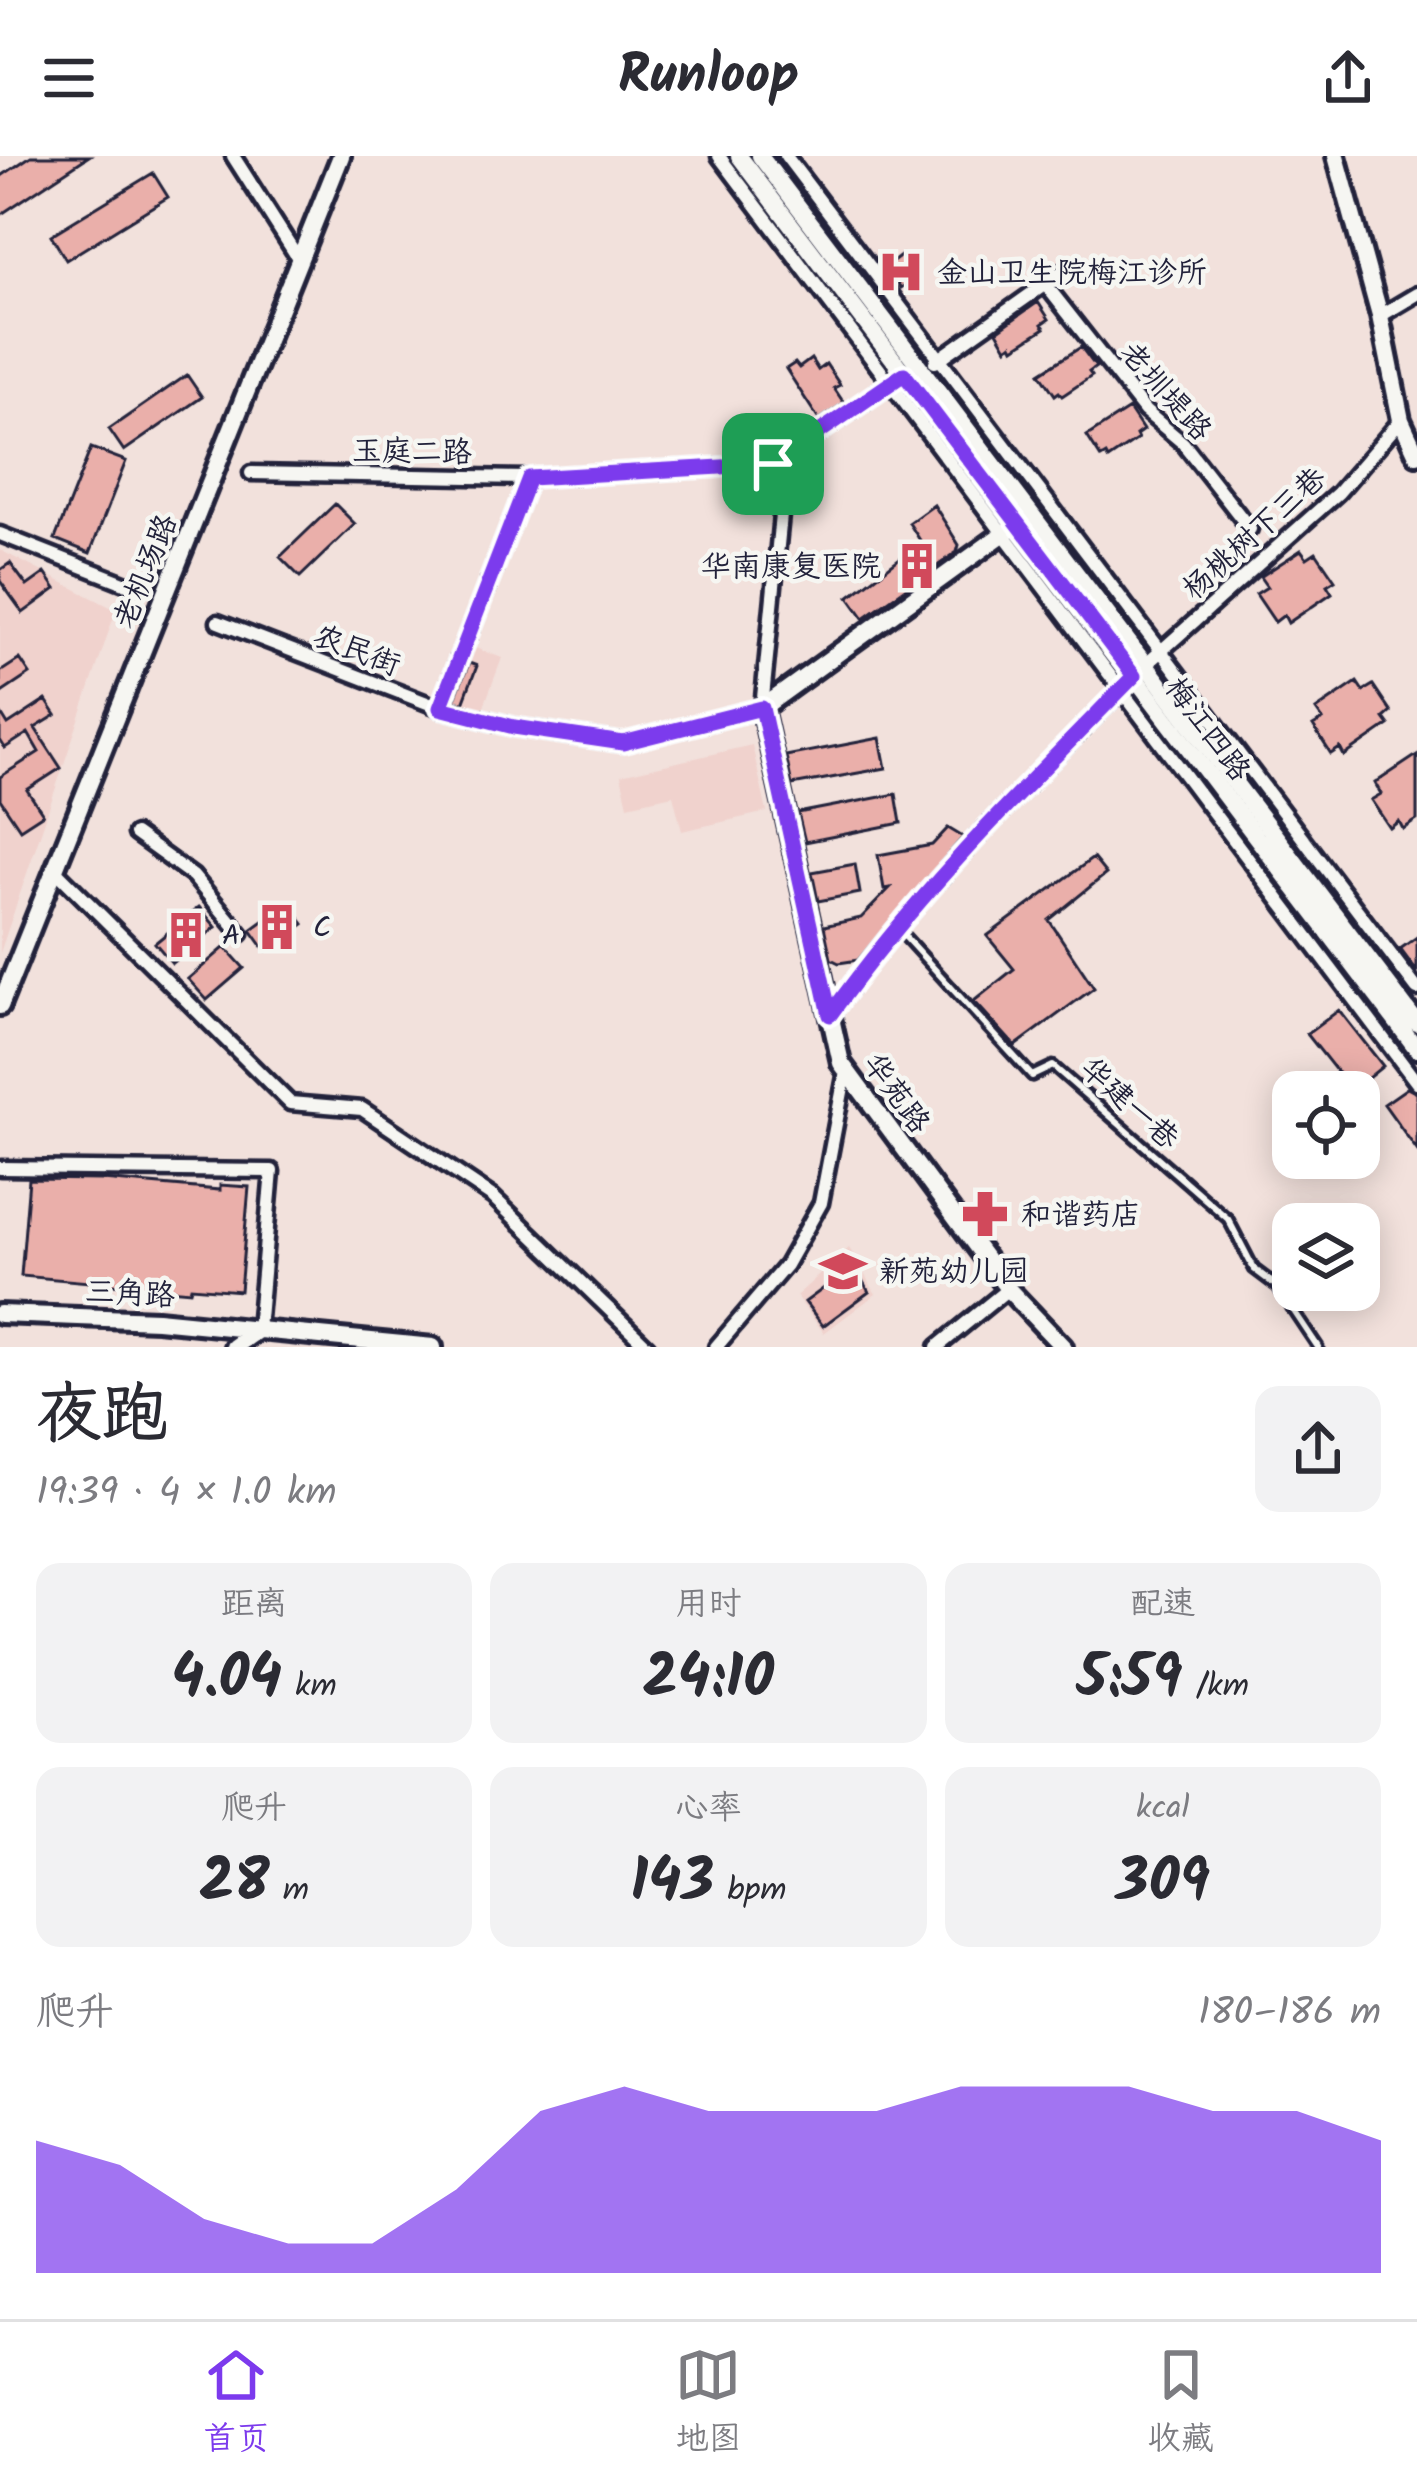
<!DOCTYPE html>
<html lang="zh">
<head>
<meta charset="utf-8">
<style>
	body { margin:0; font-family:Kalam,"LXGW WenKai TC",sans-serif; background:#f2f2f3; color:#2b2b33; height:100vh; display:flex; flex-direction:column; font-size:45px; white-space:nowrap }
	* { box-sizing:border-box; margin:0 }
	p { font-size:39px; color:#7c7c81 }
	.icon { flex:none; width:66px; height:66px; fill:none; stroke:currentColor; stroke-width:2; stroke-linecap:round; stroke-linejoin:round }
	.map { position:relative; height:1191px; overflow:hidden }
	.side { display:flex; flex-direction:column; background:#fff; flex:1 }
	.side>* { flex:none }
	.controls { position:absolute; left:1272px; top:915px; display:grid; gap:24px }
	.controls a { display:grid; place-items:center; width:108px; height:108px; border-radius:24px; background:#fff; box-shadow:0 6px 30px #0003; font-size:60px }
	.pin { position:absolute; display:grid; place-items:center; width:102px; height:102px; color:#fff; margin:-51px; border-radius:24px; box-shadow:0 6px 18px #0006 }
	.round { display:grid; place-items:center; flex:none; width:126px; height:126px; border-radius:24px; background:#f2f2f3 }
	.headline { display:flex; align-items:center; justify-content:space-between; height:204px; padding:0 36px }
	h1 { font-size:66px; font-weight:700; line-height:90px }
	.metrics { display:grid; grid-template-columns:repeat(3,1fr); gap:18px; height:204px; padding:12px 36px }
	.metrics div { display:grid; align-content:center; border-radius:24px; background:#f2f2f3; text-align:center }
	.metrics b { font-size:60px; font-weight:700 }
	.metrics small { font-size:33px; font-weight:400 }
	.metrics p { font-size:33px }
	.chart { height:336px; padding:24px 36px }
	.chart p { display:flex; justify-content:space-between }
	.chart svg { width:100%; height:216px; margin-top:12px; fill:#7c3aed; opacity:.7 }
	header { display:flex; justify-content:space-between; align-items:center; height:156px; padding:0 36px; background:#fff; font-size:54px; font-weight:700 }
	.tab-bar { display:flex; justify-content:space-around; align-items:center; height:168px; border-top:3px solid #e1e1e2; background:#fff; font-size:33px; color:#7c7c81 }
	.tab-bar a { display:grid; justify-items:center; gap:6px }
	.tab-bar .selected { color:#7c3aed }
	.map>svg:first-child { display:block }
</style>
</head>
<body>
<header><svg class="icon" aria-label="menu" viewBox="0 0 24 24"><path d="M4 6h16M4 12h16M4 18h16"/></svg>Runloop<svg class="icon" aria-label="share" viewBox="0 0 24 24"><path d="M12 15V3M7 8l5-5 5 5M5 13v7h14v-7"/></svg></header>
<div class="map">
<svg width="1417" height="1191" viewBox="0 0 1417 1191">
	<rect width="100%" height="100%" fill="#f2e1dc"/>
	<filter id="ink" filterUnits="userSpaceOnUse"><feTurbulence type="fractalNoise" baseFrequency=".00833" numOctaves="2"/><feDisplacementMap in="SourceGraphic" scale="24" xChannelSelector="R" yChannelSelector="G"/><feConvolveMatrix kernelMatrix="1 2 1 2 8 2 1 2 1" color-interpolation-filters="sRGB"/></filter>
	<g filter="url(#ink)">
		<path fill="#f0d2cd" d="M0,394L116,454L0,797Z
			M470,490L502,502L481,558L448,546Z
			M752,589L767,656L682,675L673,639L628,649L621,619Z
			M849,1092L876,1138L824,1177L796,1140Z"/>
		<path fill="#eaafaa" stroke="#22223b" stroke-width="3" d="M31,0H89L0,59V21Z
			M153,17L168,41L66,104L51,79Z
			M902,99L917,121L901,132L886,111Z
			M1038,146L1049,163L1042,168L1045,172L1014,192L1012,188L1007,192L997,175Z
			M1081,191L1096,211L1089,216L1092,220L1062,240L1059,236L1055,239L1040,217Z
			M811,203L818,214L826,208L840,229L834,232L844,247L819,264L786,213L795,207L799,212Z
			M187,219L202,241L124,295L109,273Z
			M1129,253L1143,274L1136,279L1138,283L1108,303L1106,299L1101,302L1087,280Z
			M91,292L126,305L90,397L55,383Z
			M335,348L355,368L300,421L280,401Z
			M934,349L959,389L957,396L864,462L849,441L921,386L909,367Z
			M1301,394L1307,402L1316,396L1335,424L1327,429L1332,437L1288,467L1284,459L1275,466L1256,438L1267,431L1260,421Z
			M10,407L27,430L45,417L56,433L23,457L0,425V414Z
			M20,503L30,518L0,538V516Z
			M469,507L477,510L463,547L454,545Z
			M1357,526L1363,535L1373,529L1391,556L1384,562L1389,569L1344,600L1340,592L1331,598L1313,570L1323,564L1316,554Z
			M46,544L56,559L35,572L61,612L27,634L43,658L20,673L0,643V621L39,596L28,577L5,592L0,584V556L8,569Z
			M880,582L886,612L792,629L786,600Z
			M1417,599V664L1403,673L1399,665L1390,672L1371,644L1381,638L1375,627Z
			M896,638L901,667L805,686L798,657Z
			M948,672L963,681L858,804L839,807L831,803L824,770L861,762L890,732L884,733L878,699L932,689Z
			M1093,702L1106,718L1049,764L1094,832L1015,890L974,845L1014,813L987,780Z
			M855,708L860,737L818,745L812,716Z
			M288,747L304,768L266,795L251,774Z
			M199,751L216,771L172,807L155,787Z
			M1417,781V816L1400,793Z
			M225,791L244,812L207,844L188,823Z
			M1339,854L1383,910L1352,935L1307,878Z
			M1407,932L1417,937V994L1384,948Z
			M29,1023L102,1024L220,1034V1029L249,1031L240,1135L191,1131L190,1135L21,1120Z
			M854,1110L869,1136L823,1170L805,1146Z"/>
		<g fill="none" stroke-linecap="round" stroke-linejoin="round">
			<defs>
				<path id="lane" d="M897,772L1032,920L1053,910L1228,1063L1254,1113L1278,1131L1318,1191"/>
				<path id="street" d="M233,0L298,102
					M719,0L1417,927
					M786,0L1417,833
					M1045,128L1145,255L1183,287L1250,373
					M1380,160L1417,138
					M935,206L1068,112
					M251,317L529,322L773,308L894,225
					M0,378L132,430
					M218,466L440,552L514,571L623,587L762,552L787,298
					M1142,512L1338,337L1401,264
					M440,552L529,322
					M135,678L193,720L241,778
					M54,713L290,947L362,953L493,1041L648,1191
					M830,859C916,738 1020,636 1124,531
					M0,1012L272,1015L258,1174
					M716,1191L786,1109L821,1047L846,915
					M937,1191L1008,1133"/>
				<path id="secondary" d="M739,0L1417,893
					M760,0L1417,867
					M1336,0L1380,160L1401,264L1417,299
					M1018,367L762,552L841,907L1008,1133L1063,1191
					M0,850L341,0
					M0,1158L157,1164L433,1191
					M234,1191L258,1174"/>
			</defs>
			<use href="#lane" stroke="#22223b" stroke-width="15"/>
			<use href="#street" stroke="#22223b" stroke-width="21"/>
			<use href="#secondary" stroke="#22223b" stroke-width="26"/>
			<use href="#lane" stroke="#f6f6f2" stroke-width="6"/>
			<use href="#street" stroke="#f6f6f2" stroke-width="12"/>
			<use href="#secondary" stroke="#f6f6f2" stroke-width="16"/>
		</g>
	</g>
	<g fill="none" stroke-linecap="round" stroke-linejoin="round" filter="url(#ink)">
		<defs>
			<path id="route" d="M904,218L1134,520C1027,629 919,734 830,859L762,552L623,587L514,571L440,552L529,322L773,308Z"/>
		</defs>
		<use href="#route" stroke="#fff" stroke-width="24"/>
		<use href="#route" stroke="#7c3aed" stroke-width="15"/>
	</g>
	<defs>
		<symbol id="hospital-bare" viewBox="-9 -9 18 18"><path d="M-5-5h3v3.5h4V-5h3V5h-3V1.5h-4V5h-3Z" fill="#d1495b" stroke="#f6f6f2" stroke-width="2.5" paint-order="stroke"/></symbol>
		<symbol id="building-bare" viewBox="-9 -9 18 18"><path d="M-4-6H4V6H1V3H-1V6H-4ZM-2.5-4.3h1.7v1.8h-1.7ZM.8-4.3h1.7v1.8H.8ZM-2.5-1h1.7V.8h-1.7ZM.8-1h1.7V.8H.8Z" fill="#d1495b" stroke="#f6f6f2" stroke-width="2.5" paint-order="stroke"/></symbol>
		<symbol id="pharmacy-bare" viewBox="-9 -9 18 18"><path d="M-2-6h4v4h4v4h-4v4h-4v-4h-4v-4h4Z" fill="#d1495b" stroke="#f6f6f2" stroke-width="2.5" paint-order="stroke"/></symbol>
		<symbol id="school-bare" viewBox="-9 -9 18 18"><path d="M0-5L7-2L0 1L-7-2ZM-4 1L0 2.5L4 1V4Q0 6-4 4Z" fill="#d1495b" stroke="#f6f6f2" stroke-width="2.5" paint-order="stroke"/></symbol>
	</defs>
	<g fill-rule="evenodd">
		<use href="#hospital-bare" x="868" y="83" width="66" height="66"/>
		<use href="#building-bare" x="884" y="377" width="66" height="66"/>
		<use href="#building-bare" x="244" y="738" width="66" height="66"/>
		<use href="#building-bare" x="153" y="746" width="66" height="66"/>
		<use href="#pharmacy-bare" x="952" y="1025" width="66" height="66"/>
		<use href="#school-bare" x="810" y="1082" width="66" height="66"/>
	</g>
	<g text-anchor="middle" stroke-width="9" stroke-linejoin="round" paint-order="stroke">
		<g font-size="30" fill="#22223b" stroke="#f6f6f2" text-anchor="start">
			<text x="937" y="126">金山卫生院梅江诊所</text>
			<text x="881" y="420" text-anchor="end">华南康复医院</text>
			<text x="313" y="781">C</text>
			<text x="222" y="789">A</text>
			<text x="1021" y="1068">和谐药店</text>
			<text x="879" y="1125">新苑幼儿园</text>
		</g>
		<g font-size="30" fill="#22223b" stroke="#f6f6f2">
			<text transform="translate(1166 235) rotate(48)" y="10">老圳堤路</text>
			<text transform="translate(412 295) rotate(1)" y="10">玉庭二路</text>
			<text transform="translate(1254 377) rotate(-42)" y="10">杨桃树下三巷</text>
			<text transform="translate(145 415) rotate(-68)" y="10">老机场路</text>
			<text transform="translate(357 494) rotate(21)" y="10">农民街</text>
			<text transform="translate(1208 573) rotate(53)" y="10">梅江四路</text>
			<text transform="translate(897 937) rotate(54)" y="10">华苑路</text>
			<text transform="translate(1130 947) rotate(42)" y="10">华建一巷</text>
			<text transform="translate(130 1137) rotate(3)" y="10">三角路</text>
		</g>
	</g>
</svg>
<div class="controls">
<a><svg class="icon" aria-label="locate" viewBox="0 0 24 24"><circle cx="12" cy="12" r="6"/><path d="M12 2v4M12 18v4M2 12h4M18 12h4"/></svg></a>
<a><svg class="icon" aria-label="layers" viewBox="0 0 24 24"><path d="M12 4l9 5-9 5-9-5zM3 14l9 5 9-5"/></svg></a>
</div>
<div class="pin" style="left:773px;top:308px;background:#1e9e55"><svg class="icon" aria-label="arrive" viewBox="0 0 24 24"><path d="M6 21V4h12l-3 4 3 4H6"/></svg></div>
</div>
<section class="side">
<div class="headline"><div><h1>夜跑</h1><p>19:39 · 4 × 1.0 km</p></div><a class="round"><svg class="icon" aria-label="share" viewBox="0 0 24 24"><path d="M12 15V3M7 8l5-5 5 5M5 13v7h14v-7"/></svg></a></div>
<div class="metrics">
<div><p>距离</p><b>4.04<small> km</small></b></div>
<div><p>用时</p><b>24:10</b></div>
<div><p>配速</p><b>5:59<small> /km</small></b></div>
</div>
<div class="metrics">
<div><p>爬升</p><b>28<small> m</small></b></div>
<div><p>心率</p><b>143<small> bpm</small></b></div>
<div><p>kcal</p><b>309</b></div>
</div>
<div class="chart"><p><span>爬升</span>180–186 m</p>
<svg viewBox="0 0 160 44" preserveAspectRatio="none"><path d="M0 44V17L10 22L20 33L30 38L40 38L50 27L60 11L70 6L80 11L90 11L100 11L110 6L120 6L130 6L140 11L150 11L160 17V44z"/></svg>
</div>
</section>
<nav class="tab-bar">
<a class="selected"><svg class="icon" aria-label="home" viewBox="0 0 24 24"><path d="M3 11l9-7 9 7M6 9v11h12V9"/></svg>首页</a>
<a><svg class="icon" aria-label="map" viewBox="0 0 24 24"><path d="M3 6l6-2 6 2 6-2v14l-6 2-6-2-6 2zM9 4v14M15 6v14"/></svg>地图</a>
<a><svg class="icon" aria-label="saved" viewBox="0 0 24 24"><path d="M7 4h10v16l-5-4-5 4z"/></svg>收藏</a>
</nav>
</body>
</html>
